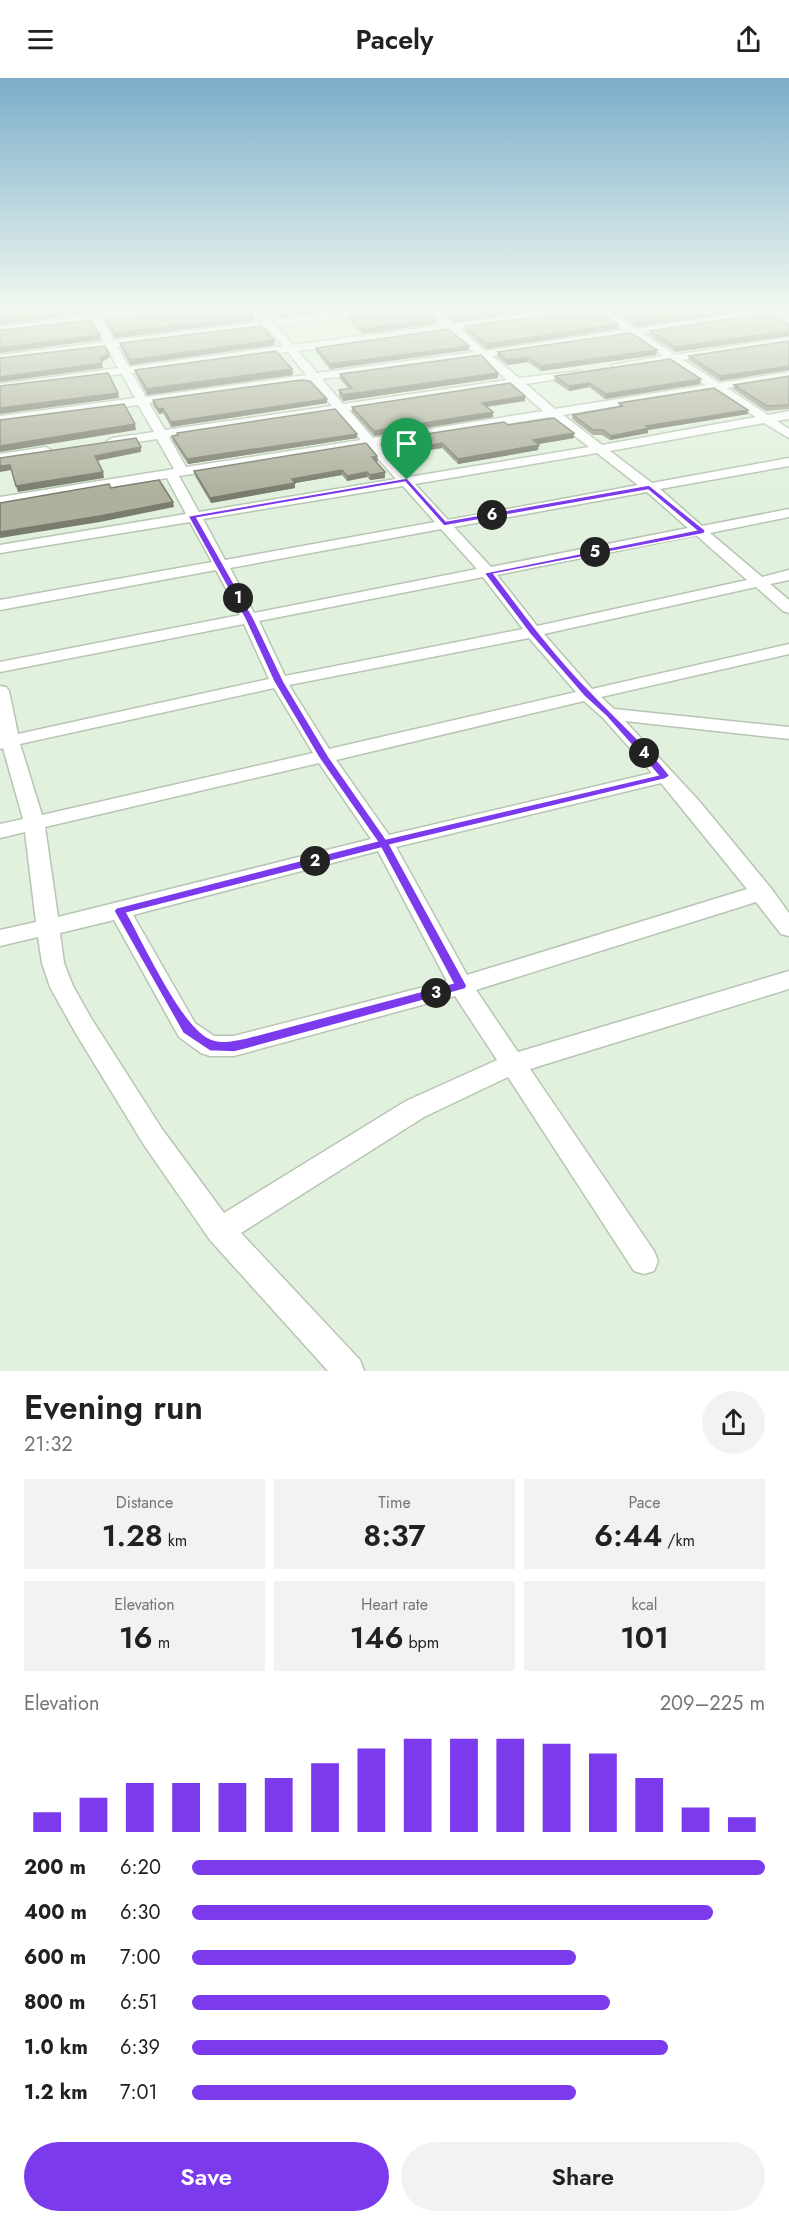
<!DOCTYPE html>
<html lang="en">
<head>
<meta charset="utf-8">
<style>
	body { margin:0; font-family:Jost,sans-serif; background:#f2f2f2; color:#202124; height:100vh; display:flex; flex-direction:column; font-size:22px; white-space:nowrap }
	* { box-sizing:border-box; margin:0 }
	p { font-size:20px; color:#757577 }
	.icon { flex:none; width:33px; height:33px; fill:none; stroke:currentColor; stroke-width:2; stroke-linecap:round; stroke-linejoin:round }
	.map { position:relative; height:1293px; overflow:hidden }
	.sheet { display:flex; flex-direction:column; background:#fff; flex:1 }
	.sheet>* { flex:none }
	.pin { position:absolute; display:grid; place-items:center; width:51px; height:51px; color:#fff; margin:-62px -26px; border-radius:50% 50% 50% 0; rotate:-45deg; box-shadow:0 0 6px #0007 }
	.pin .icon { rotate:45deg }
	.km { position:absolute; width:30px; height:30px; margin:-15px; border-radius:50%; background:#222; color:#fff; font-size:16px; line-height:30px; text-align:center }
	.round { display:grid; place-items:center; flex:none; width:63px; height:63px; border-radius:32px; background:#f2f2f2 }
	.summary { display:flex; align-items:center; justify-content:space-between; height:102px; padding:0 24px }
	h1 { font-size:33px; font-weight:600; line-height:45px }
	.metrics { display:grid; grid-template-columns:repeat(3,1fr); gap:9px; height:102px; padding:6px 24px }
	.metrics div { display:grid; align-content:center; border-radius:0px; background:#f2f2f2; text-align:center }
	.metrics b { font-size:30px; font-weight:600 }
	.metrics small { font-size:16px; font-weight:400 }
	.metrics p { font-size:16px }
	.chart { height:168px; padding:12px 24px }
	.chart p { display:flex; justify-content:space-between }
	.chart svg { width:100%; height:108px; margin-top:6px; stroke:#7c3aed; stroke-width:6 }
	.primary-button { display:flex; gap:12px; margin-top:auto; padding:12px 24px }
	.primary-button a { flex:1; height:69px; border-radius:36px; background:#7c3aed; color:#fff; font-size:24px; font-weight:600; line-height:69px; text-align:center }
	.primary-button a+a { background:#f2f2f2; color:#202124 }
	ul { padding:0 24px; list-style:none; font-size:20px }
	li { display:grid; grid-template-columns:96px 72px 1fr; align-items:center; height:45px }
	li i { height:15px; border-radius:8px; background:#7c3aed }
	header { display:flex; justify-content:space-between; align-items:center; height:78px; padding:0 24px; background:#fff; font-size:27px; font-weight:600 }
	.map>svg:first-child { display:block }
</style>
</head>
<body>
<header><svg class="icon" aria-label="menu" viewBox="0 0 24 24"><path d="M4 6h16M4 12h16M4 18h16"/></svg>Pacely<svg class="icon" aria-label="share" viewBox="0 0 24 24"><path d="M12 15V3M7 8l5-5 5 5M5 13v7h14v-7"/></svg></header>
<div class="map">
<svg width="789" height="1293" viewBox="0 0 789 1293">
	<rect width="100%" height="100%" fill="#e2f1de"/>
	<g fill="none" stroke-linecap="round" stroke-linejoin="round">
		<defs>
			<path id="minor" d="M87,233H97L99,237L134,233H162L157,236L102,243L114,262L263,244L254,233H264L272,243L350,233H377L372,236L277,248L293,267L443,247L427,233H438L453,246L553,233H579L574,236L460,251L485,273L623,252L596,233H607L635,251L755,233H779L774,236L643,256L675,277L789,259V265L683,282L719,305L789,294V300L727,310L768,337L789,333V341L777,343L789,351V360L764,345L610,373L652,405L789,380V388L660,411L702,448L789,431V439L710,455L762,499L789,492V502L770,506L789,522V535L783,533L756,509L544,556L592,611L789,566V576L601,619L614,631L789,649V661L625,643L700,724L770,809L789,835V858L781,856L756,824L476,912L518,974L789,893V911L530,991L654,1173L658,1183L654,1193L644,1196L634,1193L508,999L424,1039L241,1155L360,1282L364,1293H328L210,1162L144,1067L75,954L50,909L42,885L38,859L0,868V852L36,844L25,754L0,760V746L23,741L3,670L0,671V608L6,609L9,613L18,656L269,601L244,546L0,594V584L240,537L216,492L0,532V522L212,484L190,444L0,475V467L186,436L167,400L0,427V419L174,391L157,361L112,368L106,364L112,360L154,354L138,327L0,346V338L135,320L122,296L0,312V306L118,290L107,270L0,283V277L104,264L93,244L0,255V249L90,238ZM267,249L283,268L129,289L117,268ZM449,253L474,274L317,295L298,273ZM631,257L663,278L612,287V291L671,284L706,307L555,331L526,306L577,298L583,295L581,293L519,300L492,278ZM288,274L306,297L146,319L132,295ZM481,280L507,302L343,326L322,301ZM311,303L332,328L165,352L149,325ZM514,308L543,333L373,360L349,332ZM714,312L756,339L602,367L563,337ZM337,334L361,362L186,389L169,359ZM550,339L589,369L409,399L379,366ZM367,368L396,401L199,434L179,398ZM597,375L638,407L448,442L415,406ZM403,408L435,444L225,482L203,441ZM647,414L688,450L491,489L454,449ZM441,451L477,491L254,535L230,490ZM696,457L747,502L537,548L497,497ZM483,499L523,551L285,598L259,543ZM529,560L576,614L329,671L289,607ZM274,610L313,675L42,737L20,666ZM584,623L603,640L652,695L389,757L336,682ZM319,685L371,761L58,839L45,749ZM661,705L747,811L467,897L396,769ZM378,773L447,903L234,958H214L195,945L133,837ZM114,842L179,959L201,975L210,978H234L455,918L497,982L406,1023L224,1135L162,1051L91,940L73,908L64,885L60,855Z
				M46,369L52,373L50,376L0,384V376Z"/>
		</defs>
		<use href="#minor" stroke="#b7c5b3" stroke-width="3"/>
		<use href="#minor" fill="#fff" fill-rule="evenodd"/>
	</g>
	<path fill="#969886" d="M254,233L253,243L115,260L106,245L105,240Z
		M273,233H329L280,240Z
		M441,233H538L454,244Z
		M611,233H746L636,249Z
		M372,234L438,245L362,256L347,241V237Z
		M575,234L618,246L617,251L486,271L465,253V248Z
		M789,246V258L675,274L649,257L650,253Z
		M789,263L720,303L688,282L689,278Z
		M120,265L275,267L130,287L121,270Z
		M469,268V272L330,291L316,274V270Z
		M657,272L656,277L541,293L528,284L507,287L497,279L498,274Z
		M292,291L293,297L147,317L136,297L135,292Z
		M340,296L498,300L343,323L339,318V312L349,311L340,301Z
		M555,298L700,306L605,321L589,309L569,313L554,303Z
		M789,298V331L766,333L733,311L734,307Z
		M525,318V323L487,329L493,334V339L374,358L352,334V329Z
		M153,322L327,325L171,349L163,335L159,336L153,327Z
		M619,325L748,332V336L648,352V355L610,362L602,357H593L572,341L573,337L619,329Z
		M177,355L357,356V360L188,386L173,363L172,358L177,357Z
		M574,355V360L538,366V372L458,386L442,370L410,375L400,365V360Z
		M377,378L378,383L376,384L385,394V400L370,402L367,399L347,403L342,397L295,405V410L211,425L195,398L194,393Z"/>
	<path fill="#7a7c6d" d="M77,233H86V236L0,247V242Z
		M100,233H127L100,235Z
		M254,233L253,243L115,260L114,255L251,236Z
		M297,233H329L280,240V235Z
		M503,233H538L454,244V239Z
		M716,233H746L636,249V244Z
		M438,241V245L362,256V251Z
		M618,246L617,251L486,271V266Z
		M789,253V258L675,274V269Z
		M100,257V262L0,275V270Z
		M274,262L275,267L130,287V282Z
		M469,268V272L330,291V286Z
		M657,272L656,277L541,293V288Z
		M109,275L110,279L100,285V280Z
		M528,279V284L507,287V282Z
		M102,285L103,290L0,304V299Z
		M789,288V292L720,303V298Z
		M292,291L293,297L147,317V311Z
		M498,295V300L343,323V317Z
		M701,301L700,306L605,321L606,316Z
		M589,305V309L569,313V308Z
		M118,315L119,320L0,336V330Z
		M525,318V323L482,329V325Z
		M327,321V325L171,349V344Z
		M163,330V335L159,336L158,331Z
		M748,332V336L648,352V355L610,362L611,358L646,348Z
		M493,334V339L374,358V353Z
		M135,346L136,352L0,374V368Z
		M574,355V360L533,367V362Z
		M357,356V360L188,386L187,381Z
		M442,365V370L410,375V371Z
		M539,367L538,372L458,386V381Z
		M141,369V374L96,383L95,378Z
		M377,378L378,383L372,384V379Z
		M10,387L11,392L0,394V388Z
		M342,392V397L295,405V410L211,425L210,420L292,401Z
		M103,394L104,400L18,414L16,408Z
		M367,394V399L347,403V398Z
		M385,394V400L370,402V397Z
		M173,424L174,429L100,444L0,460V454Z"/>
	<path fill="#aeb19c" stroke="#7a7c6d" stroke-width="1.5" d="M0,233H77L0,242Z
		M166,233H254L251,236L253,238L114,255L105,240Z
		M277,233H297L280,235Z
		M374,233H429L438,241L362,251L347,237Z
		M446,233H503L454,239Z
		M576,233H599L618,246L486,266L465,248Z
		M618,233H716L636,244Z
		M767,235L789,246V253L675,269L650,253Z
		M91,242L100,257L0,270V252Z
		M261,248L274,262L130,282L120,265Z
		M448,251L469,268L330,286L316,270Z
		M631,255L657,272L541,288L528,279L507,282L498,274Z
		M789,263V288L720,298L689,278Z
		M105,268L109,275L100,280L102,285L0,299V280Z
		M276,273L292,291L147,311L135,292Z
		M481,277L498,295L343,317L339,312L352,310L340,296Z
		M670,281L701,301L606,316L589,305L569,308L555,298Z
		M108,295L118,315L0,330V308Z
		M789,298V327L767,328L734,307Z
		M301,302L310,303L327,321L171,344L163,330L158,331L153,322Z
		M510,305L525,318L482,325L493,334L374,353L352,329Z
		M714,310L748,332L646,348L649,350L611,358L603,352H593L573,337L623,328L619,325Z
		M124,326L135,346L0,368V342Z
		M335,331L357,356L187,381L172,358L178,357L177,355Z
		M554,340L574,355L533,362L539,367L458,381L442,365L410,371L400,360L504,344L508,347Z
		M136,360L141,369L95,378L103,394L16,408L10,387L0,388V380Z
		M366,365L377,378L372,379L385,394L370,397L367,394L347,398L342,392L292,401L295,405L210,420L194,393Z
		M159,402L173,424L100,438L0,454V425L109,406L111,410Z"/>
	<linearGradient id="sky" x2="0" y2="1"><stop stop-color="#7badca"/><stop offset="0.56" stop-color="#f2f9f0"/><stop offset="1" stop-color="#f2f9f0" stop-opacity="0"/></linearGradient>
	<rect width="789" height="414" fill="url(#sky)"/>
	<path fill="#7c3aed" stroke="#fff" stroke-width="1.5" fill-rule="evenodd" d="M407,400L446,443L649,407L705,452V455L702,456L494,496C524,536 555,578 591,614C617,642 647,667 670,698L665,701L390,767L467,908L465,911L246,971L234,974L210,973L183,955L114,833L116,830L377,763L319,680L274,604L245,541L188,438ZM405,404L444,448L648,412L696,452L484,495L530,556L584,618L606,638L658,697L386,761L329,679L284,604L254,541L197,440ZM381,770L453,905L246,960C236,962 224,965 214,962C185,956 143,863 127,835Z"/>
</svg>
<div class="pin" style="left:407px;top:402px;background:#1e9e55"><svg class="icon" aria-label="arrive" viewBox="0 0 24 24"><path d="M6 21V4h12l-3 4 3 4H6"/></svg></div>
<b class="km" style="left:238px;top:520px">1</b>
<b class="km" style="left:315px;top:783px">2</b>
<b class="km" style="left:436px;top:915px">3</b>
<b class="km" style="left:644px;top:675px">4</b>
<b class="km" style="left:595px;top:474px">5</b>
<b class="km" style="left:492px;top:437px">6</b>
</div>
<section class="sheet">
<div class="summary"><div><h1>Evening run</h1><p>21:32</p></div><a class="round"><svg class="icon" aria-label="share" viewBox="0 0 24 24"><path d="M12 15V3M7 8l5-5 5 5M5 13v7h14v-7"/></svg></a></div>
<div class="metrics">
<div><p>Distance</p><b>1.28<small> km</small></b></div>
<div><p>Time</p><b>8:37</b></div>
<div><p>Pace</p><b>6:44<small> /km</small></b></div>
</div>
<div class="metrics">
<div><p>Elevation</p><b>16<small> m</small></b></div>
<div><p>Heart rate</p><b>146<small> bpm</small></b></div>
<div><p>kcal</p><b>101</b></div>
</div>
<div class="chart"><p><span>Elevation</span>209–225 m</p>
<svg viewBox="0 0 160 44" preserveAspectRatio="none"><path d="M5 44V36M15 44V30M25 44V24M35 44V24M45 44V24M55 44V22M65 44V16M75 44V10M85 44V6M95 44V6M105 44V6M115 44V8M125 44V12M135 44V22M145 44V34M155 44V38"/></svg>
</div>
<ul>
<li><b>200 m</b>6:20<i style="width:100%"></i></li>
<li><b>400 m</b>6:30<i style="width:91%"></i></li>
<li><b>600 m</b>7:00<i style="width:67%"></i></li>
<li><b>800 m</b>6:51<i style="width:73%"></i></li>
<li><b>1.0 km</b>6:39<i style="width:83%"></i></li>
<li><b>1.2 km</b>7:01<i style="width:67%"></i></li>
</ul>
<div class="primary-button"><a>Save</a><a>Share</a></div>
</section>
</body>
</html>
